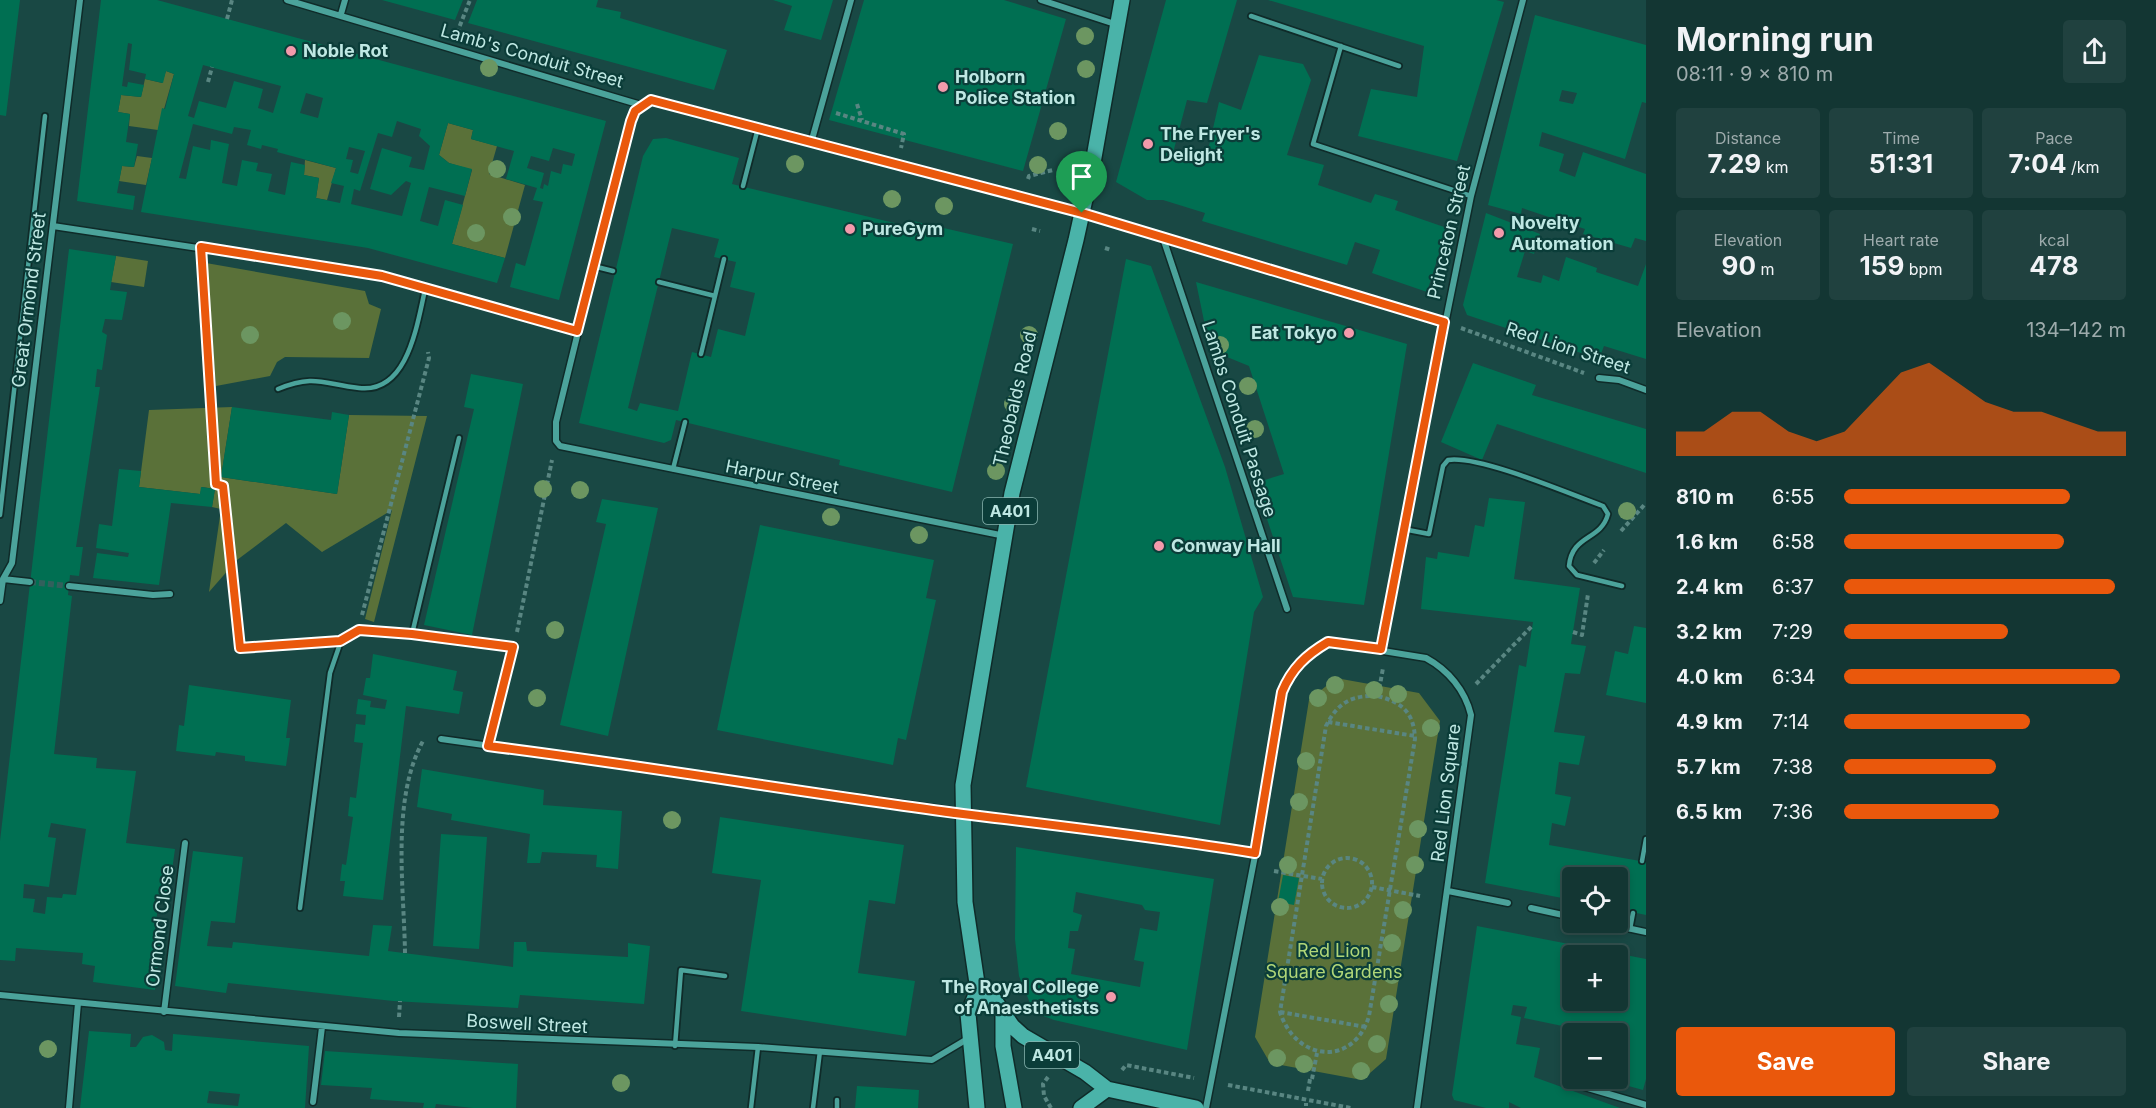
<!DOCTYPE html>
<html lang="en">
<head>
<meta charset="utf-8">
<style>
	body { margin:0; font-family:Inter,sans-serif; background:#20413f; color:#f1f3f6; height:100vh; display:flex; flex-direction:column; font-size:22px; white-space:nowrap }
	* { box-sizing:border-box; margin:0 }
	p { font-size:20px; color:#9dabac }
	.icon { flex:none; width:33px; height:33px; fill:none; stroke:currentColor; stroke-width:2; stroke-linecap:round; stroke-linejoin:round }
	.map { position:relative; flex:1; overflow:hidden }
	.drawer { display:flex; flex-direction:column; background:#133633; width:510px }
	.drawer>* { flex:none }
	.controls { position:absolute; left:1562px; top:867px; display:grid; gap:12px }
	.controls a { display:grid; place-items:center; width:66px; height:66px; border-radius:6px; background:#133633; box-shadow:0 3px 9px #0003,0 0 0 2px #32504e; font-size:30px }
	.pin { position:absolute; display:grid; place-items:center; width:51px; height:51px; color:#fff; margin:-62px -26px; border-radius:50% 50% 50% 0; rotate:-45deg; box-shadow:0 0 6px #0007 }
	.pin .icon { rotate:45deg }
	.round { display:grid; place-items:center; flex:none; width:63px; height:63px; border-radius:6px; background:#20413f }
	.summary { display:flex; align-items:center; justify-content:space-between; height:102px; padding:0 30px }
	h1 { font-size:33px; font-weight:700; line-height:45px }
	.stats { display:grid; grid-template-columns:repeat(3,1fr); gap:9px; height:102px; padding:6px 30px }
	.stats div { display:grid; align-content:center; border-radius:6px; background:#20413f; text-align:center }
	.stats b { font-size:26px; font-weight:700 }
	.stats small { font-size:16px; font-weight:400 }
	.stats p { font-size:16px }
	.chart { height:168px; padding:12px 30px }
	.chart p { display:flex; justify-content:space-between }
	.chart svg { width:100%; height:108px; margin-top:6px; fill:#ea580c; opacity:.7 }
	.primary-button { display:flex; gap:12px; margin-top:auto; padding:12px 30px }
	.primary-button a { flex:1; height:69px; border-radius:6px; background:#ea580c; color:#fff; font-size:24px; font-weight:700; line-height:69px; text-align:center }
	.primary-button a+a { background:#20413f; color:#f1f3f6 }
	ul { padding:0 30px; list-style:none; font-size:20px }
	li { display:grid; grid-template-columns:96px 72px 1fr; align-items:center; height:45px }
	li i { height:15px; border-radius:8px; background:#ea580c }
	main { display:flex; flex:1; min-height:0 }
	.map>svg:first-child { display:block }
</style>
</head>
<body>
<main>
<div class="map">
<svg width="1646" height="1108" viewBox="0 0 1646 1108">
	<rect width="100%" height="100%" fill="#194844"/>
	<path fill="#5a7139" d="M166,71L174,74L158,130L129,126L130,114L118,112L121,95L141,97L145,79L162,83Z
		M448,123L473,130L471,139L497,146L489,174L525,185L505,258L452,244L472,170L449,163L439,155Z
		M137,156L152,158L146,185L119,181L122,166L134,167Z
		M305,160L336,168L327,200L316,198L319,178L304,175Z
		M116,256L148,261L144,287L111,282Z
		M206,263L365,291L369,304L381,309L369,358L285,357L277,362L270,376L216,386Z
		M232,407L221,477L337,494L349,415L427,416L374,622L365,619L392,510L322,552L286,523L237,560L209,592L221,509L212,507L215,489L202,487L200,494L139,487L149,410Z
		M1336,678L1419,693L1440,721L1386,1059L1362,1080L1270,1063L1255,1037L1309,700Z"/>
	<path fill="#006f52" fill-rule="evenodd" d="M0,0H20L6,116L0,115Z
		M101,0H157L606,121L559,300L510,287L516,263L525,266L543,202L533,200L537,188L506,179L514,151L471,139L473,130L448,123L439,155L449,163L472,169L465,196L429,187L420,221L438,226L445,200L463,205L452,244L505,258L497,283L368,248L141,212L162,108L165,109L174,74L166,71L163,83L145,79L146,74L129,70L132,44L128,43L122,86L127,87L128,82L144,85L141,97L121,95L118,112L130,114L126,142L138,144L134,167L122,166L117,193L135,196L133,210L77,201ZM203,65L281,86L273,113L258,108L263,89L234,81L226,108L199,101L194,118L188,116ZM306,93L323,98L318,118L300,113ZM397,121L421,129L419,136L430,146L424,170L409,167L412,157L382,148L370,189L391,195L406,181L411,183L402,216L351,204L354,189L360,191L378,133L392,137ZM193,124L232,134L234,127L251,130L247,145L261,149L262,145L278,149L277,152L336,168L331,183L344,186L340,203L316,198L319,178L304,175L305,165L291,162L285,195L268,191L272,174L256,171L258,163L242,160L237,186L222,183L229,144L211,140L210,150L193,146L186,179L179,178ZM349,147L365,151L358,174L350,172L353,160L346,159ZM553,148L575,154L572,166L563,164L561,174L551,171L548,186L544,184L543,189L540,188L544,173L527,168L531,156L549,161Z
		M382,0H463L455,20Z
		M477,0H598L596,7L621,12L620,18L727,50L714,90L468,23Z
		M773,0H833L821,40L784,30L792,6Z
		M864,0H1004L1066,19L1023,171L829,120Z
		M1166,0H1237L1207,103L1187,100L1173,153L1206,159L1219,102L1241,110L1259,55L1303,64L1311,80L1287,155L1324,165L1318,185L1371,203L1375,194L1398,201L1395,210L1447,228L1427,292L1372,273L1380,250L1355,242L1347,265L1202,221L1205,213L1163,200H1147L1116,182Z
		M1268,0H1496L1504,2L1457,161L1358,136L1371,89L1417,97L1424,46Z
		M1535,15L1646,45V103L1642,102L1625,159L1542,132L1539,146L1564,154L1559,171L1575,177L1583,152L1646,174V241L1635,238L1631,248L1583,234L1585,229L1522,208L1521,214L1488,205ZM1562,90L1577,93L1573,104L1559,101Z
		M666,138L739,158L732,184L907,226L909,220L1013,244L952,492L839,465L840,460L676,420L671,440L664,443L579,423L643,156L653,139ZM672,228L719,239L714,257L736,262L730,287L755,293L745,336L718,329L711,357L692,352L678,411L640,403L637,411L628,408Z
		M1486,213L1540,234L1534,254L1525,251L1517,277L1541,283L1543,275L1559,281L1566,257L1597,268L1596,272L1638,286L1646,264V359L1604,346L1599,359L1467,315L1463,305Z
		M69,249L116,256L110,290L127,292L122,320L105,319L102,332L107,335L102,370L97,369L95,387H100L76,547H83L79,576L70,575L68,595L72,596L54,754L97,758L96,768L136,771L126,843L175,849L168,899L159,898L154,939H161L155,990L93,982L95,966L82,964L83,953L16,948L15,961L0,960V841ZM51,823L86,829L76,895L63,894L62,898L47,897L45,914L33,912L35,899L23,898L24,884L49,887L56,838L48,837Z
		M1126,259L1151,266L1225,467L1263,597L1254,612L1220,825L1026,787Z
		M1196,282L1407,344L1364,605L1293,597L1255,483L1284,474L1249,366L1210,350Z
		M1473,363L1536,385L1532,395L1646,429V473L1497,424L1482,460L1441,442Z
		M471,374L523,384L472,635L424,625L474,409L464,407Z
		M232,407L331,420L332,412L349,415L337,494L221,477Z
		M119,469L141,471L139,487L200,494L201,487L215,489L212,507L171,503L159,585L93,578L97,553L128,557L129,553L96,548L99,524L112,526Z
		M1489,498L1525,502L1514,579L1580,588L1571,644L1586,646L1580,674L1565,673L1554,732L1585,736L1579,765L1559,762L1555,794L1571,797L1565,826L1552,823L1549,845L1646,862V915L1617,909V878H1572V900L1485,883L1519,665L1526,667L1533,622L1421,609L1426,557L1437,559L1438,552L1469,557L1475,525L1484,527Z
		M602,499L658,508L608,736L560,725L606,524L596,522Z
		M760,525L934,560L926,598L936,600L906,740L898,738L893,765L717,730Z
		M1634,626L1646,628V703L1606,695L1615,651L1628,654Z
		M373,654L457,671L453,690L463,692L459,714L406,706L383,900L343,896L345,881H340L342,864L346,865L353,817L348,816L350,797L356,798L363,743L354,742L356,724L365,725L366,715L356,714L358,699L371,701L370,707L385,709L387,700L363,695L366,678H370Z
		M189,685L291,700L286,738H290L286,766L245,761V756L216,752L215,756L176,751L179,725L184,726Z
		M422,769L544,790L543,805L622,811L618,869L596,867L597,855L542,852L540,863H527L530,834L451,820L452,814L417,807Z
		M720,817L904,845L895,904L869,900L858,973L915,981L906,1036L741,1011L761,880L712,873Z
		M441,834L487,837L479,949L433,946Z
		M1016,847L1214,879L1187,1050L1054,1020L1041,1015L1030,1003L1019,976L1015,939ZM1076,892L1142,905L1145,910L1160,912L1157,931L1140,928L1134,960L1144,962L1140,987L1071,974L1075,949L1068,948L1070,931H1078L1082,915L1073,912Z
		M193,851L243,857L235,923L211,921L207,946L232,948L233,942L369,956L373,925L392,926L388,951L513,967L514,942H526L527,951L628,957V943L650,946L644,1004L520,995L518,1008L393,1001L228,983L226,993L175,986Z
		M1283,875L1299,878L1294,905L1278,902Z
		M1477,926L1646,959V1079L1643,1090L1603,1079L1617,1078V1034H1572V1071L1568,1070L1563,1061L1572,1028L1524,1018L1527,1007L1513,1005L1511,1015L1521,1017L1516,1044L1540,1048L1534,1077L1620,1108H1521L1509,1102V1108H1486L1454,1100L1452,1095ZM1572,956H1617V1000H1572Z
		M89,1031L131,1034L130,1047H136L143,1037L152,1035L164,1042L165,1050L172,1051L173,1034L309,1046L305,1108H80ZM209,1091L240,1094L238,1106L207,1103Z
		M325,1051L518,1064L516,1108H473L436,1104L435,1108H423L424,1103L370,1099L372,1088L321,1085Z
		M857,1086L919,1090L918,1108H855Z"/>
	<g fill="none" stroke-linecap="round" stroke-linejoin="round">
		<path stroke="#32605c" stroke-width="6" stroke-dasharray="6 3" stroke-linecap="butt" d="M30,582L69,586"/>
		<defs>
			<path id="lane" d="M1251,16L1399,66
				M1341,46L1313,144L1471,196
				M743,186L758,128
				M593,266L613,271
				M659,282L715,296
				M701,354L724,259
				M278,389C315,374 323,384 359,388C408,394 417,324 425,290
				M673,469L685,422
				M0,515L45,116
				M1403,529L1429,534L1443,466L1448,460C1479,455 1570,494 1603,506L1608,514C1601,541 1572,534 1569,566L1577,575L1622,586
				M412,634L459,438
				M1642,861L1646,839
				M300,908L330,673L341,641L359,630L412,634L513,647L487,746
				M1630,929L1633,913
				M675,1046L681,970L725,976
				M751,1108L758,1047
				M813,1108L820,1051
				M837,1108V1100"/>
			<path id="street" d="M287,0L641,105
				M1041,0L1118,25
				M341,14L345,0
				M811,143L851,0
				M53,226L383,276L577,331
				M1163,238L1287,609
				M1599,378L1619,380L1646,390
				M1005,536L560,446L556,441V422L626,136C631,120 636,99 657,100L811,143L1081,213L1444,322
				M1395,571L1471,196L1523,0
				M3,579L30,582
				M69,586L153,595L170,594
				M0,601L3,579L12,563L80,0
				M441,739L1255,853
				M1448,891L1508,903
				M1531,908L1572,917
				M1599,922L1646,932
				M0,995L399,1033L758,1047L932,1060L969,1038
				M164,1012L185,843
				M1571,1083L1646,1105
				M313,1102L322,1027
				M69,1108L78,1003
				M1206,1108L1260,830L1282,692C1292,668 1306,655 1328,642L1426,658C1448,670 1465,690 1471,715L1417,1108"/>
			<path id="primary" d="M978,990L993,998L1012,1026L1023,1036L1085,1072L1107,1089L1196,1108
				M1003,1014V1046L1014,1108
				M977,1108L968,1014L978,990L965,902L963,785L1012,493L1076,240L1093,163L1122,0
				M1081,1108L1107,1089"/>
		</defs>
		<use href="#lane" stroke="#0f2b29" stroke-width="8"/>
		<use href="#street" stroke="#0f2b29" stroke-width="9"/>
		<use href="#primary" stroke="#0f2b29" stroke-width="18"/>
		<path stroke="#598682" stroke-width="4" stroke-dasharray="4.5 3" stroke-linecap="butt" d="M227,19L232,0
			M457,33L470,0
			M208,82L212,67
			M857,104L862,120
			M836,113L904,134L901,148
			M1028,179L1029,176L1053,170
			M1032,229L1040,231
			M1105,248L1111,250
			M202,266L216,484L223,486L241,648L323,642
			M1461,328L1584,373
			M1621,531L1646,503
			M1594,563L1604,550
			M362,615L429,358L428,352
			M517,632L552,460
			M1573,632L1582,635L1588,594
			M1383,635L1392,586
			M1476,684L1532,626
			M1378,696C1403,703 1414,713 1415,739L1369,1016C1354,1067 1296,1062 1280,1012L1326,726C1338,702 1352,695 1378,696Z
			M1378,696L1383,668
			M1328,722L1415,736
			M1322 883a25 25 0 1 1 50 0a25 25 0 1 1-50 0Z
			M1274,871L1322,879
			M1372,887L1420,896
			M405,953C404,887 391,799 423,741
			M1280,1012L1366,1027
			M399,1017L400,1001
			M1122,1070L1126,1065L1194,1078
			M1048,1077L1043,1084L1044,1096L1051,1108
			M1312,1079L1317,1053
			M1228,1085L1351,1108
			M1308,1091L1310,1079
			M1306,1106V1103"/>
		<use href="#lane" stroke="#4ba39b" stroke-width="4.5"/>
		<use href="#street" stroke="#4ba39b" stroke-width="6"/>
		<use href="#primary" stroke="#4ab3a9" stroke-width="15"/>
	</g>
	<g fill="#6c9661">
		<circle cx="1085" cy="36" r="9"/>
		<circle cx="489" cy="68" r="9"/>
		<circle cx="1086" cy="69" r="9"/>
		<circle cx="1058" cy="131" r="9"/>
		<circle cx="795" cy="164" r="9"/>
		<circle cx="1038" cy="165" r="9"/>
		<circle cx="497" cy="169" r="9"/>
		<circle cx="892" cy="199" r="9"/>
		<circle cx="944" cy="206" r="9"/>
		<circle cx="512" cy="217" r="9"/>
		<circle cx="476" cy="233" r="9"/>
		<circle cx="342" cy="321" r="9"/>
		<circle cx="250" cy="335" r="9"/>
		<circle cx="1029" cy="335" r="9"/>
		<circle cx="1220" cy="345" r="9"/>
		<circle cx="1248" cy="386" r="9"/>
		<circle cx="1013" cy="404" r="9"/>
		<circle cx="1255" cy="429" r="9"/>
		<circle cx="996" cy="471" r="9"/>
		<circle cx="543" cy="489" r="9"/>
		<circle cx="580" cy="490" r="9"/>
		<circle cx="1627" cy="511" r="9"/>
		<circle cx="831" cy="517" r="9"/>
		<circle cx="919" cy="535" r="9"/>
		<circle cx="555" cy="630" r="9"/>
		<circle cx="1335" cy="685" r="9"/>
		<circle cx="1374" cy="690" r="9"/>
		<circle cx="1398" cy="694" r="9"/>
		<circle cx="537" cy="698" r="9"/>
		<circle cx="1318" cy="698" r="9"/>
		<circle cx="1431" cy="728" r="9"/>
		<circle cx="1306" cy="761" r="9"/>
		<circle cx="1299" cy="802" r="9"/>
		<circle cx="672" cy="820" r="9"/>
		<circle cx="1418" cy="829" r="9"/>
		<circle cx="1288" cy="865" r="9"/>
		<circle cx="1415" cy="865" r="9"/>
		<circle cx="1280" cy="907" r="9"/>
		<circle cx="1403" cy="910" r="9"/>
		<circle cx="1392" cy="943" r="9"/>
		<circle cx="1392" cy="975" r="9"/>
		<circle cx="1389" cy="1004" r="9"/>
		<circle cx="1377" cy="1044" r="9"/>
		<circle cx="48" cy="1049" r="9"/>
		<circle cx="1277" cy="1058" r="9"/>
		<circle cx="1304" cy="1064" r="9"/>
		<circle cx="1361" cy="1071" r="9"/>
		<circle cx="621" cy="1083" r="9"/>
	</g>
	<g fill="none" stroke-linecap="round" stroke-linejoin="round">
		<defs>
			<path id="route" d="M651,100L1082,213L1444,322L1381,649L1328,642C1306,655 1292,668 1282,692L1255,853C1158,837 1061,826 963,814C804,793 647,766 488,746L513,647L412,634L359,630L340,641L240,648L223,486L216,484L201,247L382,276L577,331L631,121L635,111Z"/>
		</defs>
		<use href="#route" stroke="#fff" stroke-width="12"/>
		<use href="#route" stroke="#ea580c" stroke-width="8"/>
	</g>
	<g fill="#f39aab" stroke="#0b3d39" stroke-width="2">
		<circle cx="291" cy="51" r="6"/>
		<circle cx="943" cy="87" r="6"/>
		<circle cx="1148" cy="144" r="6"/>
		<circle cx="850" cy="229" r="6"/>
		<circle cx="1499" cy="233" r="6"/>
		<circle cx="1349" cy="333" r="6"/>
		<circle cx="1159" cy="546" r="6"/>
		<circle cx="1111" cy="997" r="6"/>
	</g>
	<g text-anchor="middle" stroke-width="4.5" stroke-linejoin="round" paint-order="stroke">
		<g fill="#0b3d39" stroke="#89b5b0" stroke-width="1.5">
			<rect x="983" y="498" width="54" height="26" rx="4.5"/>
			<rect x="1025" y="1042" width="54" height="26" rx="4.5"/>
		</g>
		<g font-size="16" font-weight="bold" fill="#bfe8e3">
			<text x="1010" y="517">A401</text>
			<text x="1052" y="1061">A401</text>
		</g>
		<g font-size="18" font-weight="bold" fill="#bfe8e3" stroke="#0b3d39" text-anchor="start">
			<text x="303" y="57">Noble Rot</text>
			<text x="955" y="83">Holborn<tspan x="955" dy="21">Police Station</tspan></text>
			<text x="1160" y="140">The Fryer's<tspan x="1160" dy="21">Delight</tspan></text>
			<text x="1511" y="229">Novelty<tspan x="1511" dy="21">Automation</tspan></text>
			<text x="862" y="235">PureGym</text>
			<text x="1337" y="339" text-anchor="end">Eat Tokyo</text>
			<text x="1171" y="552">Conway Hall</text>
			<text x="1099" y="993" text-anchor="end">The Royal College<tspan x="1099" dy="21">of Anaesthetists</tspan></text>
		</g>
		<g font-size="18" fill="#bfe8e3" stroke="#0b3d39">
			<text transform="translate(532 56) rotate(16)" y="6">Lamb's Conduit Street</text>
			<text transform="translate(1449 232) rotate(-77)" y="6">Princeton Street</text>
			<text transform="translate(29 300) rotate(-83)" y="6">Great Ormond Street</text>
			<text transform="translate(1568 348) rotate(18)" y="6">Red Lion Street</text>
			<text transform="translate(1015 399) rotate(-77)" y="6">Theobalds Road</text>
			<text transform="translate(1239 419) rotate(72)" y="6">Lambs Conduit Passage</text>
			<text transform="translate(782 477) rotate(11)" y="6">Harpur Street</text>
			<text transform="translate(1446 793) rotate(-83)" y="6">Red Lion Square</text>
			<text transform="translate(160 926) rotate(-83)" y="6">Ormond Close</text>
			<text transform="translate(527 1024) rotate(3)" y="6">Boswell Street</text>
		</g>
		<g font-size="18" fill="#b0d678" stroke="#0b3d39">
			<text x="1334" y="957">Red Lion<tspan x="1334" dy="21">Square Gardens</tspan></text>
		</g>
	</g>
</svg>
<div class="controls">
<a><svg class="icon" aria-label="locate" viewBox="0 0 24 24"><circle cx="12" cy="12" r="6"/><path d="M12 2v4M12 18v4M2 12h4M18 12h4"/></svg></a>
<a>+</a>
<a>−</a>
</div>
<div class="pin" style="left:1082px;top:213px;background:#1e9e55"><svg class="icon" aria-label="arrive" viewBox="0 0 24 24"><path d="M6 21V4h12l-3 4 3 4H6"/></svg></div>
</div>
<section class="drawer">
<div class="summary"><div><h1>Morning run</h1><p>08:11 · 9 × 810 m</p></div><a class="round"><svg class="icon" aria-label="share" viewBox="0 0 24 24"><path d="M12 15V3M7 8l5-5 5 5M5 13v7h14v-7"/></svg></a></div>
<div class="stats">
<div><p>Distance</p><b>7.29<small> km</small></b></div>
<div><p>Time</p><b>51:31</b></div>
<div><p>Pace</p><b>7:04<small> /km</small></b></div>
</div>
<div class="stats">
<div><p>Elevation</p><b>90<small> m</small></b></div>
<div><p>Heart rate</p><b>159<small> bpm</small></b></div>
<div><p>kcal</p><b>478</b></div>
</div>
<div class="chart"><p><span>Elevation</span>134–142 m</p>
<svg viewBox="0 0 160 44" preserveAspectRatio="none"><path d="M0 44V34L10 34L20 26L30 26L40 34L50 38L60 34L70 22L80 10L90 6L100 14L110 22L120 26L130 26L140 30L150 34L160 34V44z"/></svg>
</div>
<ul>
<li><b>810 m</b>6:55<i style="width:80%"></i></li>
<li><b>1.6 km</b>6:58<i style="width:78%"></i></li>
<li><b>2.4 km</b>6:37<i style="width:96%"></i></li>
<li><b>3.2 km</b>7:29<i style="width:58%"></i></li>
<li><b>4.0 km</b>6:34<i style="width:98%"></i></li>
<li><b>4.9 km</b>7:14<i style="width:66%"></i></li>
<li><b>5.7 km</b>7:38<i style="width:54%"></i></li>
<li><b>6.5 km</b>7:36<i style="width:55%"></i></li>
</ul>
<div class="primary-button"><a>Save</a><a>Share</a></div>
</section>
</main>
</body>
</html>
